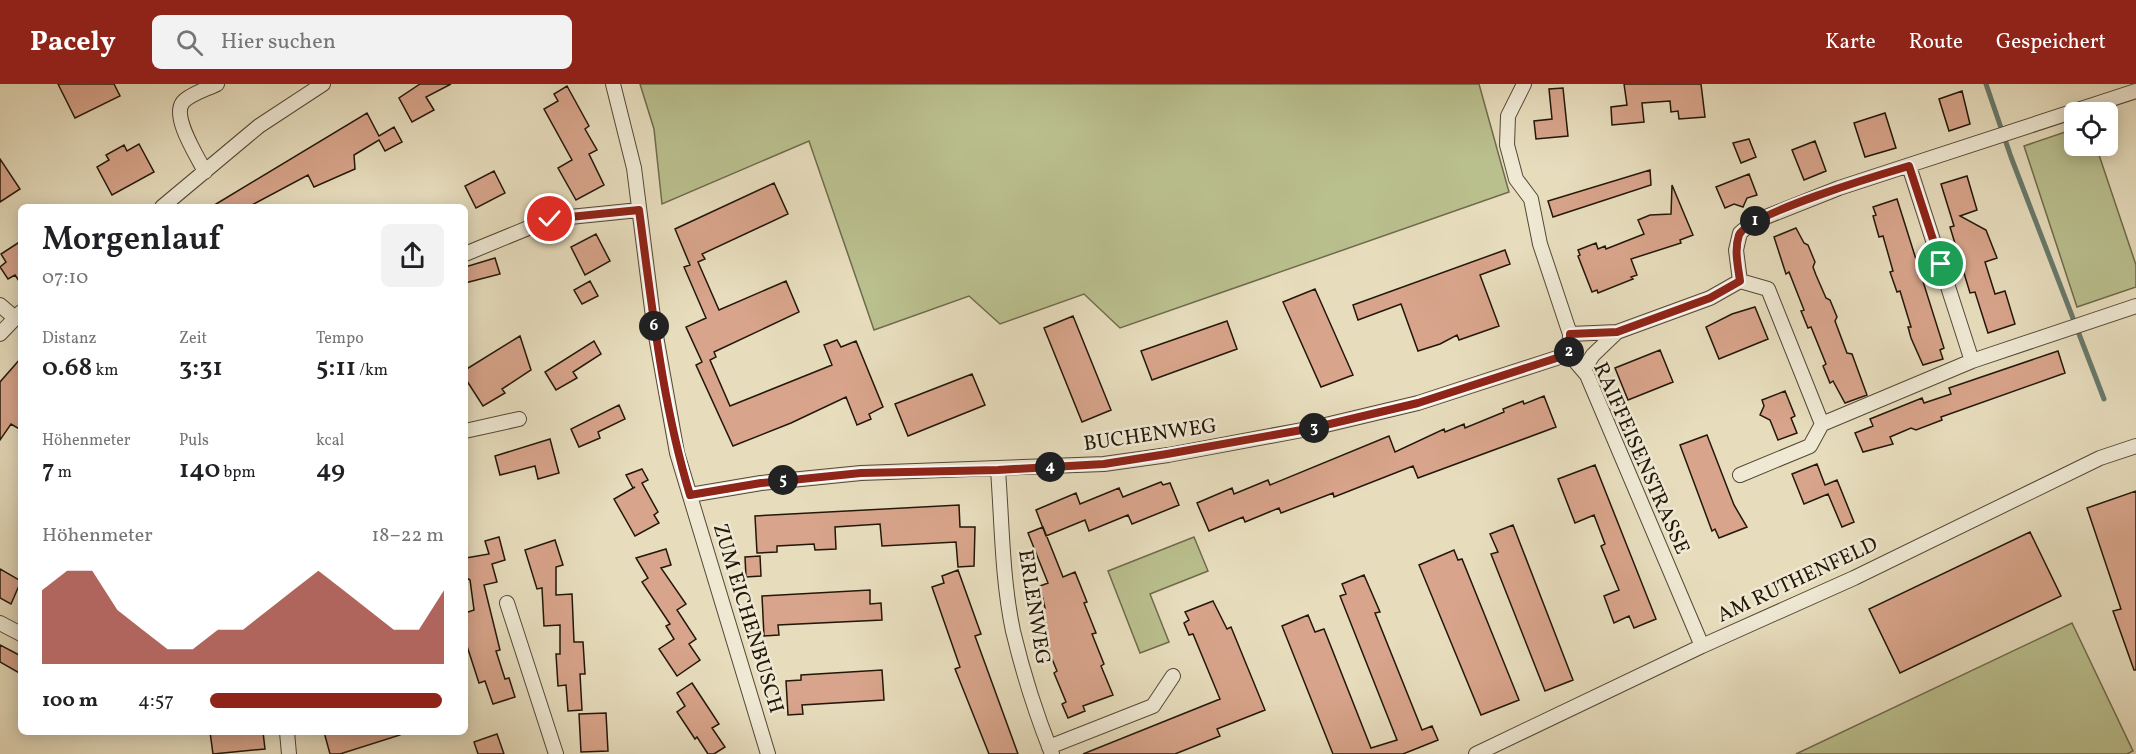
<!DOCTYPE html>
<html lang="de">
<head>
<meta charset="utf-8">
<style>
	body { margin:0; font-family:Vollkorn,serif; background:#f2f2f2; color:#202124; height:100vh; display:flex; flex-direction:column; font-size:22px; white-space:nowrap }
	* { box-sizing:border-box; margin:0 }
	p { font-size:20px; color:#757577 }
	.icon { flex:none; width:33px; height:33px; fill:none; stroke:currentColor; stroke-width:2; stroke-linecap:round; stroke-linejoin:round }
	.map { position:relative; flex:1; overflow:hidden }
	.sheet { position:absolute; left:18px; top:120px; width:450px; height:531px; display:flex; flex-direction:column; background:#fff; border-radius:9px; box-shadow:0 3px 15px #0003 }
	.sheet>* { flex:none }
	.tools { position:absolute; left:2064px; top:18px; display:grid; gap:12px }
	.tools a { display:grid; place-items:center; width:54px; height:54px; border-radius:9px; background:#fff; box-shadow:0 3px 15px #0003; font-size:30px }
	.pin { position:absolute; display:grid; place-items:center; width:51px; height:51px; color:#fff; margin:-26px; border:3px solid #fff; border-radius:50%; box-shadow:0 2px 6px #0007 }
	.km { position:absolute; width:30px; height:30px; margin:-15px; border-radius:50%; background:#222; color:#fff; font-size:16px; line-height:30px; text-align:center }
	.round { display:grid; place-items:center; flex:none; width:63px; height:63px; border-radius:9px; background:#f2f2f2 }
	.head { display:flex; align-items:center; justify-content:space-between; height:102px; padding:0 24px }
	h1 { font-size:33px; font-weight:600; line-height:45px }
	.metrics { display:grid; grid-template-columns:repeat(3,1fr); gap:9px; height:102px; padding:6px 24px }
	.metrics div { display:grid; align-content:center }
	.metrics b { font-size:26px; font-weight:600 }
	.metrics small { font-size:16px; font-weight:400 }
	.metrics p { font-size:16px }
	.chart { height:168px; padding:12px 24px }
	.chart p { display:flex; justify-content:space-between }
	.chart svg { width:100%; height:108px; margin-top:6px; fill:#8f2418; opacity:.7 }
	ul { padding:0 24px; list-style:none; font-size:20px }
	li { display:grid; grid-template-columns:96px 72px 1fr; align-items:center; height:45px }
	li i { height:15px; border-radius:8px; background:#8f2418 }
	header { display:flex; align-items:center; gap:36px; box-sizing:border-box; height:84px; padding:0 30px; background:#8f2418; color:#fff }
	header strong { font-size:28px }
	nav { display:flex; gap:33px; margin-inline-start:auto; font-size:21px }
	.search { width:420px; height:54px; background:#f2f2f2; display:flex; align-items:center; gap:15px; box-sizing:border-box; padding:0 21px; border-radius:9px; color:#757577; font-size:22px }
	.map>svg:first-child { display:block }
</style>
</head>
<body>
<header>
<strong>Pacely</strong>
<div class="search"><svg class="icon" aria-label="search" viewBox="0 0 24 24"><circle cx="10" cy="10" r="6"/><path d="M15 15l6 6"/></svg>Hier suchen</div>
<nav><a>Karte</a><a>Route</a><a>Gespeichert</a></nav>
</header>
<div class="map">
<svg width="2136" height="670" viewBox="0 0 2136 670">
	<rect width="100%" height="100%" fill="#e7ddbd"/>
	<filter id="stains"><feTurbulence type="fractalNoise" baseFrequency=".00333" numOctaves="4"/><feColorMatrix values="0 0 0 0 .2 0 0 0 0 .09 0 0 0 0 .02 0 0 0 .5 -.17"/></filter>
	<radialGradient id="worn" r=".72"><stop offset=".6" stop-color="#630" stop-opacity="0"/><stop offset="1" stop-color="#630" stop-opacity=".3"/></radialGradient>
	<path fill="#babf8e" stroke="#6e6b4c" stroke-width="1.5" d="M640,0H1479L1509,108L1120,244L1084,210L1000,240L969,212L874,246L809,57L662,120L654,45Z
		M2074,45V62H2096L2136,181V203L2077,223L2024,62Z
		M1194,453L1208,487L1150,510L1169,558L1140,569L1108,487Z
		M2072,539L2133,667L2127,670H1796Z"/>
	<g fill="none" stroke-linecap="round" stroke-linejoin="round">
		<path stroke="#697a6c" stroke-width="5" d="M1986,0L2011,73L2104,315"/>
	</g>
	<path fill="#d8a48b" stroke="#231709" stroke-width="1.5" d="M58,0H114L120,12L75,34Z
		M420,0H451L426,13L434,26L412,38L399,14Z
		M1624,0H1701L1705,33L1679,35L1678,27L1671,28L1670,17L1642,19L1644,38L1612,41L1611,23L1627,21Z
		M567,2L589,42L585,45L597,66L589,70L604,101L576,116L558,84L572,76L544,25L558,17L554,10Z
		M1563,4L1568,52L1536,55L1534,37L1552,35L1549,5Z
		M1962,7L1970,40L1949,47L1939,15Z
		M367,29L379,52L394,43L402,58L385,67L379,56L354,71L355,85L314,103L308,91L248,123H211Z
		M1885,29L1896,64L1865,73L1854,39Z
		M1749,55L1756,73L1741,79L1733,59Z
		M1815,57L1826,87L1804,96L1792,66Z
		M139,60L154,88L112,111L97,83L109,76L106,71L124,61L127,67Z
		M0,75L20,105L0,118Z
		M1650,86L1651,101L1553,133L1548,117Z
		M494,87L505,109L476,124L465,102Z
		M1749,90L1757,111L1747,114L1743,123L1734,120L1725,124L1716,103Z
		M1967,92L1977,126L1960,132L1986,146L1997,174L1985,178L1995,210L2005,207L2015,240L1988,249L1975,208L1970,209L1950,143L1954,142L1941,100Z
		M774,99L788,130L702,170L705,175L698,178L719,226L786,197L799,228L714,268L716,273L710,276L730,322L832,281L824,261L837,256L841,263L856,257L883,323L869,330L871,335L857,341L846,313L791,339L733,362L696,281L702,278L686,243L706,234L684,183L690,181L675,145Z
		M1672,101L1693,151L1680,156L1681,159L1631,175L1637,191L1631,193L1633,195L1598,209L1597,206L1592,208L1578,172L1580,171L1578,166L1596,159L1598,165L1605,162L1606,165L1644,150L1638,136L1650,131L1671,130Z
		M1897,115L1944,264L1940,266L1943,275L1923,281L1911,254L1908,243H1911L1900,207L1897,208L1890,188L1893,187L1883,152L1879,153L1873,132L1876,131L1873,123Z
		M1796,144L1804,159L1808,161L1815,178L1813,183L1816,191L1826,214L1830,216L1837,233L1835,237L1847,269L1852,270L1867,311L1845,319L1833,297L1830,299L1823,282L1826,280L1811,243L1808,244L1801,227L1804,226L1789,188L1786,190L1774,153Z
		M596,150L610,177L585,191L571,163Z
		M21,157V200L15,191L8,195L0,183L6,178L1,170Z
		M1505,166L1510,180L1480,191L1499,242L1459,256L1457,251L1440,260L1418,267L1401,220L1358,236L1353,221Z
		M495,174L500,190L465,199V183Z
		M590,197L598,212L582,220L574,206Z
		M1315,205L1353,291L1321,303L1283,218Z
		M1755,223L1768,255L1719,275L1706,243L1732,230Z
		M1073,232L1111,326L1082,338L1044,244Z
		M1227,237L1237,265L1152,296L1141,267Z
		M520,252L531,286L502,305L505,309L483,322L465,294V286Z
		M594,257L601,270L573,288L577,294L556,306L545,288Z
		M1660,266L1673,298L1628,316L1615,284Z
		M2058,267L2065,289L1941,333L1942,336L1916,346L1911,344L1890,353L1893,360L1863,368L1855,349L1873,342L1870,335L1922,314L1924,319L1951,310L1949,304Z
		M21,274V346L11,340L0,356V298Z
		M972,290L985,321L908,352L895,320Z
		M1785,307L1795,332L1791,334L1797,349L1778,356L1770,336L1760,331L1764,322L1762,316Z
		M1544,312L1556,343L1418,394L1413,382L1334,413L1333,409L1281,429L1279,424L1245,438L1243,433L1209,447L1197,419L1232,404L1234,410L1268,396L1270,401L1389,352L1395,368L1444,345L1445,348L1464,340L1465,344L1504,328L1503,325L1523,317L1524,320Z
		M619,321L625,335L598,348L600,354L579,363L571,345Z
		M1707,351L1734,421L1747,443L1719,454L1715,445L1712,447L1680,361Z
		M550,355L559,389L538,395L535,382L500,391L495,372Z
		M1817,380L1825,401L1837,396L1854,438L1842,443L1828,410L1804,420L1792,390Z
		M1595,381L1656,535L1634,544L1629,532L1614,539L1604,512L1619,506L1601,462L1605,460L1594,431L1575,439L1558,395Z
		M642,385L648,396L642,399L658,428L654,431L659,439L635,452L614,415L635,403L633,404L626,391Z
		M1161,398L1163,401L1170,399L1179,421L1132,440L1128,431L1089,447L1085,436L1046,452L1036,426L1076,409L1080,420L1119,404L1123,413Z
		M2136,407V586H2134L2113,527L2121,525L2087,424Z
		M959,421L960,443H975L974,482L958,483L956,458L882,462L880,440L835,443L836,465L815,466L814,460L796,461L777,462V468L757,469L755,432Z
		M1513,441L1573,596L1545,607L1491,470L1498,468L1490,450Z
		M1043,443L1063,493L1075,488L1087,518L1084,519L1096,549L1092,550L1104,580L1101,582L1113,611L1083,622L1085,627L1068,634L1062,620L1066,618L1054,589L1057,587L1045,558L1049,557L1037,527L1045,524L1040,502L1048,499L1028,449Z
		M2030,448L2061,512L1900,589L1869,525Z
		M499,453L505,476L492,480L497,498L484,501L500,566L496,567L505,595L509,594L515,613L493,620L485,597L479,599L465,556V529L474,526L470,496L465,493V477L466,474L489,470L485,457Z
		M555,456L563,481L556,483V511L572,510L574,558H583L585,590H580L582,626L568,627L566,601L558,602L556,570H560V541L544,542L542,504L537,505L525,466Z
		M666,465L671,481L661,484L686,520L677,526L696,555L689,560L700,576L677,592L659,565L674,555L666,542L670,540L642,498L648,494L636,474Z
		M1454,466L1458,476L1462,475L1519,616L1481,631L1419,481Z
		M760,472L761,492L746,493L745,473Z
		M0,485L21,497L11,520L0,514Z
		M958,486L981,550L975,552L1018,670H989L955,585L960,583L932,503L944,499L942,492Z
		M1364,491L1380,528L1375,529L1422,646L1432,642L1438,656L1403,670H1333L1282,542L1308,531L1315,548L1324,545L1371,664L1397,656L1340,512L1346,510L1342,500Z
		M870,506V520L881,519L882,536L778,541L779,551L764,552L762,512Z
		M1213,517L1227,545L1231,543L1265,626L1217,645L1220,652L1175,670H1083L1220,615L1193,550L1189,551L1184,539L1189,536L1185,528Z
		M0,561L21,572V590L0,578Z
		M882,586L884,616L802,621L803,630L788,631L786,597L801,596V591Z
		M692,599L719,640L712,644L725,663L714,670H708L697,653L695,655L677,628L685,622L677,609Z
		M606,629L608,667L581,668L579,630Z
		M210,648H263L265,665L213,670Z
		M324,648H400V651L340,670H330Z
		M497,650L504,670H478L474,658Z"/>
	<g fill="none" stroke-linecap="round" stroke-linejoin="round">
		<defs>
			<path id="street" d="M613,0L634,84L654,241L677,369L768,670
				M1524,0L1508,32L1507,61L1516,95L1531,115L1540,160L1570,250L1569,270L1587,291L1702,562
				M1909,82L1972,277
				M205,88C198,73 171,33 183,18C190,10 207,5 217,0
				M162,123L259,42L323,0
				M465,170L550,135L639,126
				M1740,197L1736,166L1740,149L1753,138L1839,104L2136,7
				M0,221L14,233
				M0,250L21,228
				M1570,250L1617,248L1710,214L1740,197L1768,205L1822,340L1810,362L1740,391
				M1583,286L1593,271L1617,248
				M1822,340L1972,277L2136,222
				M465,347L519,335
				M998,386C1002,439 1002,495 1013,547C1023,589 1036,630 1052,670
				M690,411L761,399L861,389L1104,380L1168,371L1313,344L1418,319L1569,270
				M507,519L556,670
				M0,539L21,550
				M287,648L289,670
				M1049,663L1153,622L1173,592
				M1476,670L1702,562L1854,494L2100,374L2136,362"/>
		</defs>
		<use href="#street" stroke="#544836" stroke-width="16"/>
		<use href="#street" stroke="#efe9d4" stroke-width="14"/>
	</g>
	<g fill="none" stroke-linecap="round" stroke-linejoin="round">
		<defs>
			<path id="route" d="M550,135L639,126C652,221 662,319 690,411L761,399L861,389L998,386L1104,380L1167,370L1313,344L1418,319L1569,270L1570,250L1617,248L1710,214L1740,197C1738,182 1734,166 1739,151C1748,130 1882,90 1909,82L1941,180"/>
		</defs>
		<use href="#route" stroke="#fff" stroke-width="12"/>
		<use href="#route" stroke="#8f2418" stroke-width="8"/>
	</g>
	<g text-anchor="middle" stroke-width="5" stroke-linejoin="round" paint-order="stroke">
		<g font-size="21" fill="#231709" stroke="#efe9d4">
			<text transform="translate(1150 350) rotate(-8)" y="7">BUCHENWEG</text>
			<text transform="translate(1642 374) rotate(66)" y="7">RAIFFEISENSTRASSE</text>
			<text transform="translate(1797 495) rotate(-25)" y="7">AM RUTHENFELD</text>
			<text transform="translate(1035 523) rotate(81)" y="7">ERLENWEG</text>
			<text transform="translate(749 534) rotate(73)" y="7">ZUM EICHENBUSCH</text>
		</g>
	</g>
	<rect width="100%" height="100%" filter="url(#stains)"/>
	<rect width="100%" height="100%" fill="url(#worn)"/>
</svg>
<div class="tools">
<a><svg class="icon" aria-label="locate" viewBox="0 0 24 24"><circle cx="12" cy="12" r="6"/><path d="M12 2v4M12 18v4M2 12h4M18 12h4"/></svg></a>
</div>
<div class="pin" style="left:1941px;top:180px;background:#1e9e55"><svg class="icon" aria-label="arrive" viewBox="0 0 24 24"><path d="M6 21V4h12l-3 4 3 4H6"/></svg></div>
<div class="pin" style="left:550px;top:135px;background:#d93025"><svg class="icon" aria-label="check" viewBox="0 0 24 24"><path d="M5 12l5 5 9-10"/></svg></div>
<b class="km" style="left:1755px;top:137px">1</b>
<b class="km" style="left:1569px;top:268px">2</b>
<b class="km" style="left:1314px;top:344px">3</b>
<b class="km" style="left:1050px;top:383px">4</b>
<b class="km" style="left:783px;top:396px">5</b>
<b class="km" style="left:654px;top:242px">6</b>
<section class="sheet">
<div class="head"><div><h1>Morgenlauf</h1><p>07:10</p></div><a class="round"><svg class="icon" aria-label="share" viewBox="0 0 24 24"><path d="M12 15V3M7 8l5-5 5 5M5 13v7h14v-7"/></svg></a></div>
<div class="metrics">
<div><p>Distanz</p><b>0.68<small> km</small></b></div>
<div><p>Zeit</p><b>3:31</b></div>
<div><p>Tempo</p><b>5:11<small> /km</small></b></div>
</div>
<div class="metrics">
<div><p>Höhenmeter</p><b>7<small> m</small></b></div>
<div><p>Puls</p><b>140<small> bpm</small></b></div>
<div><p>kcal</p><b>49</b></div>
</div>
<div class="chart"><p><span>Höhenmeter</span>18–22 m</p>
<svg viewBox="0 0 160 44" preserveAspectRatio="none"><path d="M0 44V14L10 6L20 6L30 22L40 30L50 38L60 38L70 30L80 30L90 22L100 14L110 6L120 14L130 22L140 30L150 30L160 14V44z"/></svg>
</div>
<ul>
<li><b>100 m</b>4:57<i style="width:99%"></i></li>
</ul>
</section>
</div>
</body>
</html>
